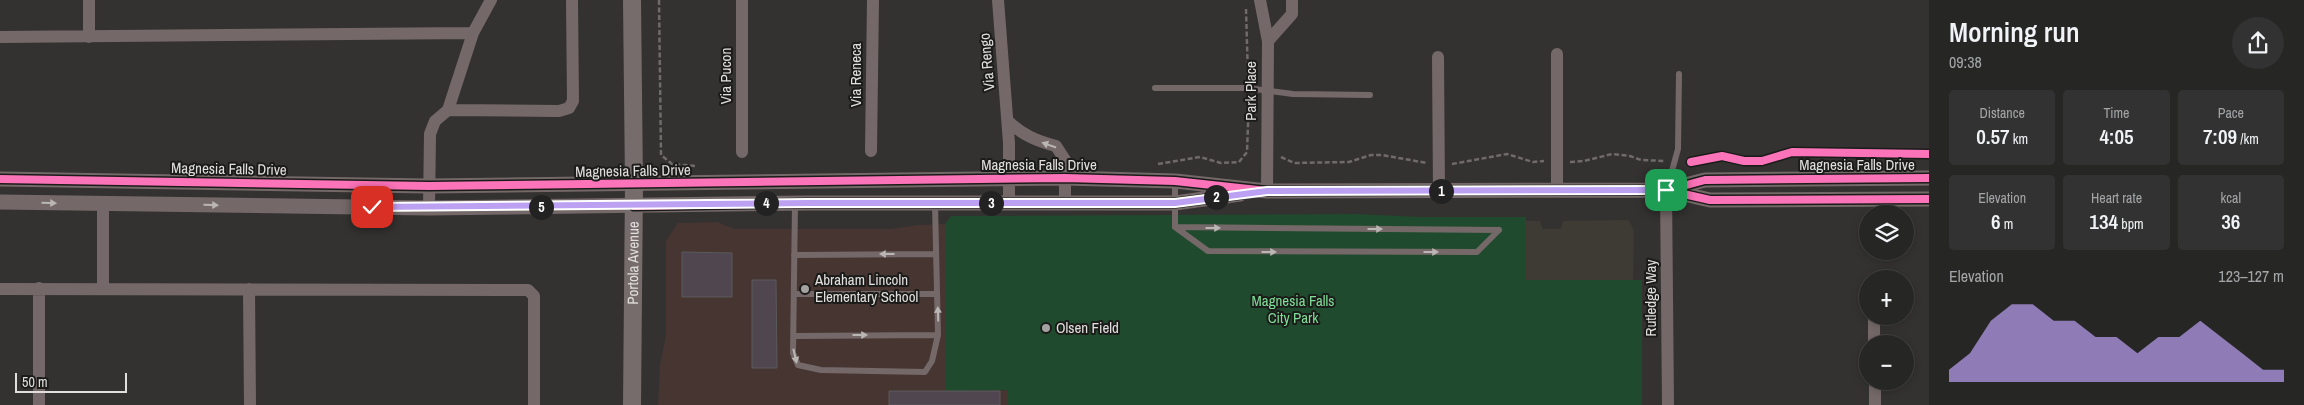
<!DOCTYPE html>
<html lang="en">
<head>
<meta charset="utf-8">
<style>
	body { margin:0; font-family:"Archivo Narrow",sans-serif; background:#323232; color:#f1f3f6; height:100vh; display:flex; flex-direction:column; font-size:19px; white-space:nowrap }
	* { box-sizing:border-box; margin:0 }
	p { font-size:16px; color:#a4a5a7 }
	.icon { flex:none; width:28px; height:28px; fill:none; stroke:currentColor; stroke-width:2; stroke-linecap:round; stroke-linejoin:round }
	.map { position:relative; flex:1; overflow:hidden }
	.details { display:flex; flex-direction:column; background:#262625; width:375px }
	.details>* { flex:none }
	.controls { position:absolute; left:1859px; top:205px; display:grid; gap:10px }
	.controls a { display:grid; place-items:center; width:55px; height:55px; border-radius:50%; background:#262625; box-shadow:0 2px 8px #0003,0 0 0 1px #424342; font-size:25px }
	.scale { position:absolute; left:15px; bottom:12px; width:112px; box-sizing:border-box; padding-left:5px; border:2px solid #e0dfdd; border-top:0; font-size:14px; line-height:18px; white-space:nowrap; color:#e0dfdd; -webkit-text-stroke:4px #1b1b19; paint-order:stroke }
	.pin { position:absolute; display:grid; place-items:center; width:42px; height:42px; color:#fff; margin:-21px; border-radius:10px; box-shadow:0 2px 8px #0006 }
	.km { position:absolute; width:25px; height:25px; margin:-12px; border-radius:50%; background:#222; color:#fff; font-size:14px; line-height:25px; text-align:center }
	.round { display:grid; place-items:center; flex:none; width:52px; height:52px; border-radius:26px; background:#323232 }
	.summary { display:flex; align-items:center; justify-content:space-between; height:85px; padding:0 20px }
	h1 { font-size:28px; font-weight:600; line-height:38px }
	.metrics { display:grid; grid-template-columns:repeat(3,1fr); gap:8px; height:85px; padding:5px 20px }
	.metrics div { display:grid; align-content:center; border-radius:5px; background:#323232; text-align:center }
	.metrics b { font-size:21px; font-weight:600 }
	.metrics small { font-size:14px; font-weight:400 }
	.metrics p { font-size:14px }
	.chart { height:140px; padding:10px 20px }
	.chart p { display:flex; justify-content:space-between }
	.chart svg { width:100%; height:90px; margin-top:5px; fill:#bca0f2; opacity:.7 }
	main { display:flex; flex:1; min-height:0 }
	.map>svg:first-child { display:block }
</style>
</head>
<body>
<main>
<div class="map">
<svg width="1929" height="405" viewBox="0 0 1929 405">
	<rect width="100%" height="100%" fill="#333231"/>
	<path fill="#3d3b33" d="M1629,220L1634,231L1633,280H1526V221H1540L1543,229H1561L1563,221Z"/>
	<path fill="#463531" d="M717,222L735,229H891L917,225L945,224V391L1008,390V405H658L660,364L666,336V241L678,223Z"/>
	<path fill="#204a2d" d="M1354,214L1420,217H1526V280H1642V405H1008V390L945,391V224L951,216Z"/>
	<path fill="#4f4650" stroke="#5b5a5b" d="M682,252L732,253V297H682Z
		M752,280H776L777,368H752Z
		M889,391H1000V405H889Z"/>
	<g fill="none" stroke-linecap="round" stroke-linejoin="round">
		<path stroke="#706a69" stroke-width="2.5" stroke-dasharray="5 2.5" stroke-linecap="butt" d="M659,0L661,155L672,164L695,166
			M1246,9L1248,78
			M1281,157L1294,163L1349,162L1371,155H1382L1427,163
			M1570,162L1584,161L1612,154L1630,156L1641,160L1665,161
			M1158,164L1200,157L1221,163L1239,162L1247,152L1249,99
			M1452,164L1507,154L1533,162L1544,161"/>
		<path stroke="#746968" stroke-width="6" d="M1155,88H1246L1293,94L1370,95
			M1175,182V227L1499,230
			M1667,189L1678,149L1679,74
			M795,204L793,353L798,365L821,370L925,372L932,361L938,335L935,204
			M1175,227L1208,251L1477,252L1499,230
			M794,255L935,254
			M794,294H937
			M794,336L938,335"/>
		<path stroke="#746968" stroke-width="12" d="M742,0V152
			M998,0L1009,143V203
			M1260,0L1268,41
			M473,33L448,110L559,111L569,108L573,101L572,0
			M0,37L473,33L491,0
			M89,37V0
			M1557,54V191
			M1438,57L1439,191
			M1008,121C1022,135 1037,141 1056,146L1065,160V203
			M871,151L873,0
			M1666,190L1668,405
			M1267,191L1268,41L1292,14V0
			M429,208L430,134L435,121L448,110
			M39,288V405
			M103,288V204
			M0,289L528,290L534,296V405
			M249,289L250,405
			M1874,317V344
			M1875,381V405"/>
		<path stroke="#746968" stroke-width="15" d="M0,179L429,186L1065,178L1175,181L1267,191L1666,190L1710,200L1929,199
			M1669,189L1705,180L1929,178
			M0,202L429,208L808,203H1175L1240,194"/>
		<path stroke="#766c6b" stroke-width="18" id="s1" d="M632,405L634,185L632,0"/>
		<defs>
			<path id="cycleway" d="M1691,162L1722,156L1744,161H1762L1792,152L1929,154
				M0,179L429,186L1065,178L1175,181L1267,191L1666,190L1710,200L1929,199
				M1668,190L1705,180L1929,178
				M634,206L808,203H1175L1244,194"/>
		</defs>
		<use href="#cycleway" stroke="#1b1b19" stroke-width="11"/>
		<use href="#cycleway" stroke="#fb73b8" stroke-width="8"/>
	</g>
	<defs><path id="oneway-solid" d="M-6-.8H1V-3.2L6.5 0L1 3.2V.8H-6Z" transform="scale(1.25)"/></defs>
	<g fill="#bab6b4">
		<use href="#oneway-solid" transform="translate(1049 145) rotate(-161)"/>
		<use href="#oneway-solid" transform="translate(49 203) rotate(1)"/>
		<use href="#oneway-solid" transform="translate(211 205) rotate(1)"/>
		<use href="#oneway-solid" transform="translate(1213 228)"/>
		<use href="#oneway-solid" transform="translate(1375 229)"/>
		<use href="#oneway-solid" transform="translate(1269 252)"/>
		<use href="#oneway-solid" transform="translate(1431 252)"/>
		<use href="#oneway-solid" transform="translate(887 254) rotate(180)"/>
		<use href="#oneway-solid" transform="translate(938 314) rotate(-92)"/>
		<use href="#oneway-solid" transform="translate(860 335)"/>
		<use href="#oneway-solid" transform="translate(795 356) rotate(77)"/>
	</g>
	<g fill="none" stroke-linecap="round" stroke-linejoin="round">
		<defs>
			<path id="route" d="M372,207L808,203H1175L1267,191L1666,190"/>
		</defs>
		<use href="#route" stroke="#fff" stroke-width="10"/>
		<use href="#route" stroke="#bca0f2" stroke-width="6"/>
	</g>
	<g fill="#a3a2a1" stroke="#1b1b19" stroke-width="2">
		<circle cx="805" cy="289" r="5"/>
		<circle cx="1046" cy="328" r="5"/>
	</g>
	<g text-anchor="middle" stroke-width="4" stroke-linejoin="round" paint-order="stroke">
		<g font-size="15" fill="#e0dfdd" stroke="#1b1b19">
			<text transform="translate(987 62) rotate(-95)" y="5">Via Rengo</text>
			<text transform="translate(856 75) rotate(-90)" y="5">Via Reneca</text>
			<text transform="translate(726 76) rotate(-90)" y="5">Via Pucon</text>
			<text transform="translate(1251 91) rotate(-90)" y="5">Park Place</text>
			<text x="1039" y="170">Magnesia Falls Drive</text>
			<text x="1857" y="170">Magnesia Falls Drive</text>
			<text transform="translate(229 169) rotate(1)" y="5">Magnesia Falls Drive</text>
			<text transform="translate(633 171) rotate(-1)" y="5">Magnesia Falls Drive</text>
			<text dy="5" stroke="none"><textPath href="#s1" startOffset="142">Portola Avenue</textPath></text>
			<text transform="translate(1651 298) rotate(-90)" y="5">Rutledge Way</text>
		</g>
		<g font-size="15" fill="#e0dfdd" stroke="#1b1b19" text-anchor="start">
			<text x="815" y="285">Abraham Lincoln<tspan x="815" dy="17">Elementary School</tspan></text>
			<text x="1056" y="333">Olsen Field</text>
		</g>
		<g font-size="15" fill="#7fde98" stroke="#1b1b19">
			<text x="1293" y="306">Magnesia Falls<tspan x="1293" dy="17">City Park</tspan></text>
		</g>
	</g>
</svg>
<div class="controls">
<a><svg class="icon" aria-label="layers" viewBox="0 0 24 24"><path d="M12 4l9 5-9 5-9-5zM3 14l9 5 9-5"/></svg></a>
<a>+</a>
<a>−</a>
</div>
<div class="scale">50 m</div>
<div class="pin" style="left:1666px;top:190px;background:#1e9e55"><svg class="icon" aria-label="arrive" viewBox="0 0 24 24"><path d="M6 21V4h12l-3 4 3 4H6"/></svg></div>
<div class="pin" style="left:372px;top:207px;background:#d93025"><svg class="icon" aria-label="check" viewBox="0 0 24 24"><path d="M5 12l5 5 9-10"/></svg></div>
<b class="km" style="left:1441px;top:191px">1</b>
<b class="km" style="left:1216px;top:197px">2</b>
<b class="km" style="left:991px;top:203px">3</b>
<b class="km" style="left:766px;top:203px">4</b>
<b class="km" style="left:541px;top:207px">5</b>
</div>
<section class="details">
<div class="summary"><div><h1>Morning run</h1><p>09:38</p></div><a class="round"><svg class="icon" aria-label="share" viewBox="0 0 24 24"><path d="M12 15V3M7 8l5-5 5 5M5 13v7h14v-7"/></svg></a></div>
<div class="metrics">
<div><p>Distance</p><b>0.57<small> km</small></b></div>
<div><p>Time</p><b>4:05</b></div>
<div><p>Pace</p><b>7:09<small> /km</small></b></div>
</div>
<div class="metrics">
<div><p>Elevation</p><b>6<small> m</small></b></div>
<div><p>Heart rate</p><b>134<small> bpm</small></b></div>
<div><p>kcal</p><b>36</b></div>
</div>
<div class="chart"><p><span>Elevation</span>123–127 m</p>
<svg viewBox="0 0 160 44" preserveAspectRatio="none"><path d="M0 44V38L10 30L20 14L30 6L40 6L50 14L60 14L70 22L80 22L90 30L100 22L110 22L120 14L130 22L140 30L150 38L160 38V44z"/></svg>
</div>
</section>
</main>
</body>
</html>
